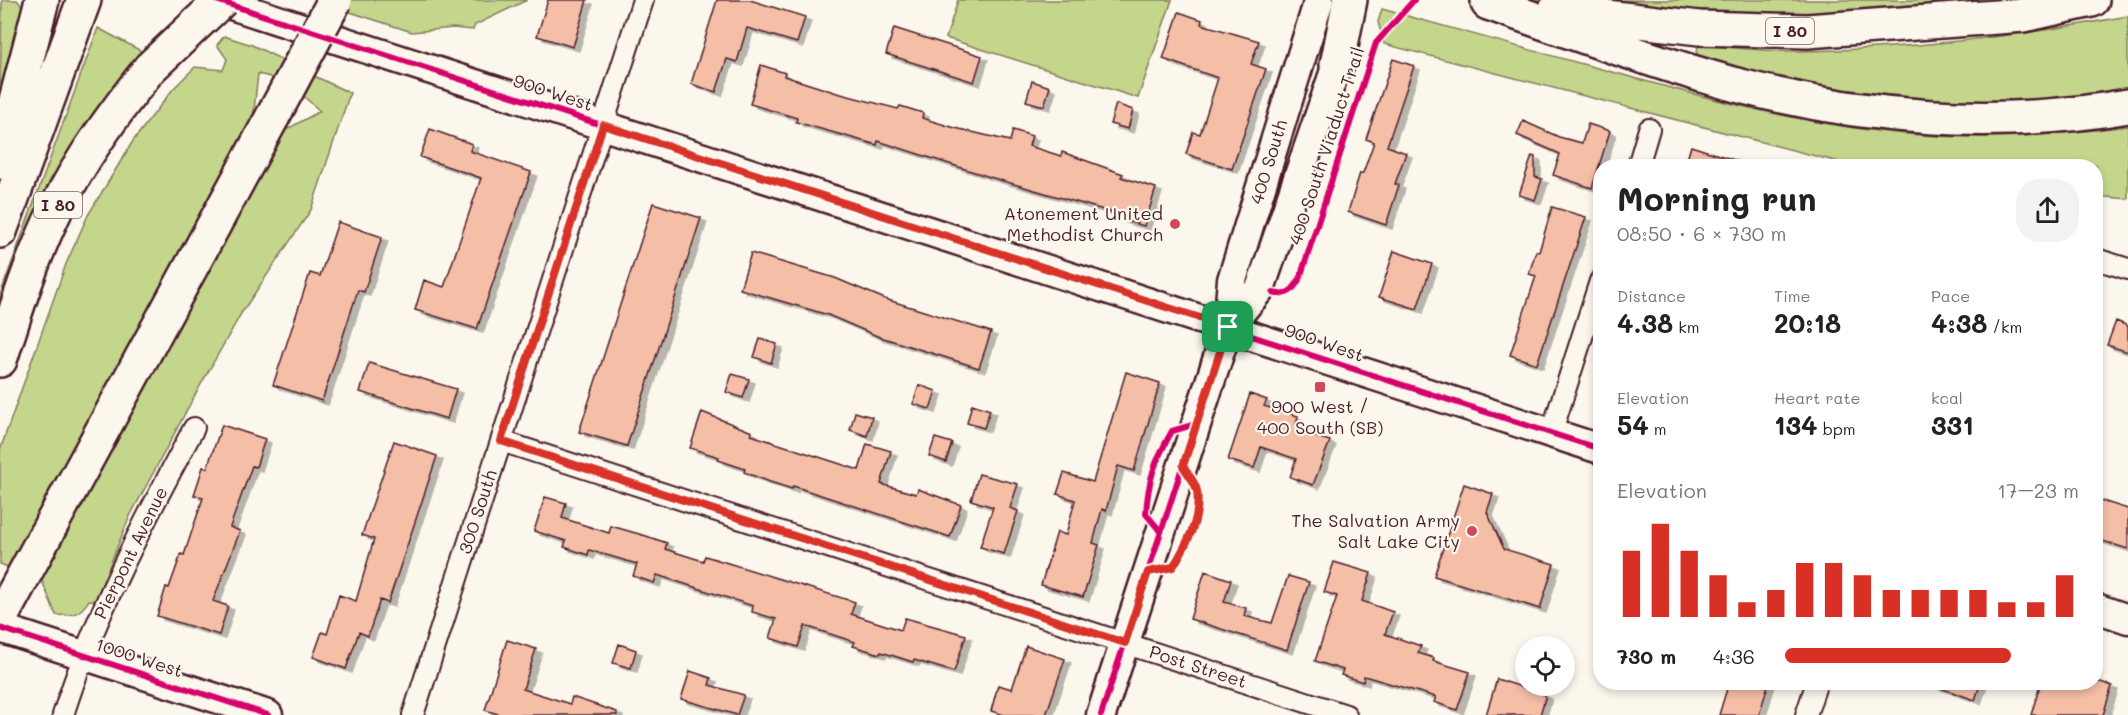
<!DOCTYPE html>
<html lang="en">
<head>
<meta charset="utf-8">
<style>
	body { margin:0; font-family:Mali,sans-serif; background:#f2f2f2; color:#222; height:100vh; display:flex; flex-direction:column; font-size:22px; white-space:nowrap }
	* { box-sizing:border-box; margin:0 }
	p { font-size:20px; color:#767676 }
	.icon { flex:none; width:33px; height:33px; fill:none; stroke:currentColor; stroke-width:2; stroke-linecap:round; stroke-linejoin:round }
	.map { position:relative; flex:1; overflow:hidden }
	.details { position:absolute; left:1593px; top:159px; width:510px; height:531px; display:flex; flex-direction:column; background:#fff; border-radius:24px; box-shadow:0 3px 9px #0003 }
	.details>* { flex:none }
	.buttons { position:absolute; left:1515px; top:636px; display:grid; gap:12px }
	.buttons a { display:grid; place-items:center; width:60px; height:60px; border-radius:50%; background:#fff; box-shadow:0 3px 9px #0003; font-size:30px }
	.pin { position:absolute; display:grid; place-items:center; width:51px; height:51px; color:#fff; margin:-26px; border-radius:12px; box-shadow:0 3px 9px #0006 }
	.round { display:grid; place-items:center; flex:none; width:63px; height:63px; border-radius:24px; background:#f2f2f2 }
	.overview { display:flex; align-items:center; justify-content:space-between; height:102px; padding:0 24px }
	h1 { font-size:33px; font-weight:700; line-height:45px }
	.metrics { display:grid; grid-template-columns:repeat(3,1fr); gap:9px; height:102px; padding:6px 24px }
	.metrics div { display:grid; align-content:center }
	.metrics b { font-size:26px; font-weight:700 }
	.metrics small { font-size:16px; font-weight:400 }
	.metrics p { font-size:16px }
	.chart { height:168px; padding:12px 24px }
	.chart p { display:flex; justify-content:space-between }
	.chart svg { width:100%; height:108px; margin-top:6px; stroke:#d93025; stroke-width:6 }
	ul { padding:0 24px; list-style:none; font-size:20px }
	li { display:grid; grid-template-columns:96px 72px 1fr; align-items:center; height:45px }
	li i { height:15px; border-radius:8px; background:#d93025 }
	.map>svg:first-child { display:block }
</style>
</head>
<body>
<div class="map">
<svg width="2128" height="715" viewBox="0 0 2128 715">
	<defs>
		<filter id="shadow"><feDropShadow dx="6" dy="4" stdDeviation="0" flood-color="#0004"/></filter>
	</defs>
	<rect width="100%" height="100%" fill="#fbf7ec"/>
	<filter id="ink" filterUnits="userSpaceOnUse"><feTurbulence type="fractalNoise" baseFrequency=".0167" numOctaves="2"/><feDisplacementMap in="SourceGraphic" scale="12" xChannelSelector="R" yChannelSelector="G"/><feConvolveMatrix kernelMatrix="1 2 1 2 8 2 1 2 1" color-interpolation-filters="sRGB"/></filter>
	<g filter="url(#ink)">
		<path fill="#c3d68b" stroke="#867a5b" stroke-width="1.5" d="M2,0H17L23,7L0,90Z
			M350,0H527L475,25L473,30L453,28L412,32L344,10Z
			M958,0H1172L1138,98L946,38Z
			M1591,0H2028L1835,19L1684,13Z
			M1382,9C1464,32 1545,54 1627,76C1724,103 1819,128 1920,135C1989,140 2059,135 2128,126V199L2096,196V166H1854L1384,44L1378,22Z
			M2128,16V88C2037,104 1940,106 1849,92C1798,83 1747,71 1696,60L1698,45C1733,47 1768,52 1803,51C1913,49 2020,36 2128,16Z
			M98,28L143,52C77,126 33,210 0,303V295Z
			M224,36L252,45L287,62L277,82L270,77L258,74L253,119L256,120L13,569L0,564V450L66,264L88,215L133,141L173,89L195,67L223,70L227,59L217,45Z
			M310,74L350,93L311,210L242,312L195,395L129,518L95,601L89,600C81,614 72,616 56,615L40,576L49,567L84,498L282,132L320,111L300,93Z"/>
		<path fill="#f4bea7" stroke="#4a1f2b" stroke-width="1.5" filter="url(#shadow)" d="M548,0H587L573,47L537,36Z
			M717,0H750L805,17L797,43L747,28L737,62L727,59L716,92L691,84Z
			M1179,12L1202,20L1201,24L1259,41L1251,64L1266,69L1232,169L1186,154L1193,132L1200,134L1218,78L1163,59Z
			M894,28L982,56L974,82L886,54Z
			M1393,59L1414,66L1387,146L1406,153L1395,184L1399,185L1386,225L1348,212L1360,173H1363L1374,142L1366,139Z
			M761,65L785,73L784,76L837,93L898,109L900,106L923,113L922,118L955,128L1010,141L1013,130L1032,136L1029,146L1061,156L1062,152L1123,174L1121,177L1156,188L1144,226L1120,219L1121,215L993,178L878,141L877,145L796,122L797,118L750,104Z
			M1032,81L1050,87L1044,106L1026,101Z
			M1116,104L1133,110L1128,129L1110,124Z
			M1523,121L1559,137L1582,143L1588,124L1610,131L1592,188L1553,175L1560,154L1517,135Z
			M430,129L472,144L470,151L531,172L477,329L415,310L424,280L444,287L481,178L420,157Z
			M1691,146L1747,164L1746,166H1685Z
			M1532,156L1535,157V177L1542,179L1535,200L1519,195Z
			M653,203L701,218L627,446L579,432Z
			M1552,207L1586,217L1537,364L1510,355L1536,276L1529,274L1536,251L1539,252Z
			M338,222L382,237L364,292L358,290L322,401L273,385L310,273L320,276Z
			M1394,251L1432,264L1417,309L1379,297Z
			M751,253L835,278L885,299L991,332L979,368L877,336L828,315L740,289Z
			M2116,321L2128,326V352L2107,345Z
			M760,339L777,344L771,363L754,357Z
			M369,363L456,389L447,419L360,392Z
			M1126,372L1160,383L1134,471L1118,466L1106,511L1102,509L1093,543L1099,545L1083,597L1041,585L1057,532L1066,535L1075,500L1057,494L1064,473L1093,482Z
			M732,374L749,379L743,398L726,392Z
			M919,385L936,391L930,409L913,404Z
			M1250,394L1267,400L1264,406L1298,416L1296,424L1304,427L1302,433L1330,441L1313,485L1290,477L1296,459L1261,447L1254,468L1228,460Z
			M972,404L990,410L984,428L967,423Z
			M702,412L752,432L751,435L859,470L867,444L891,451L881,484L916,494L918,489L961,505L950,537L793,486L792,489L770,482L744,472L745,469L718,460L719,457L690,448Z
			M855,412L872,417L867,436L850,430Z
			M222,425L265,439L256,467L252,466L230,527L240,531L213,601L228,606L219,635L157,616L166,587L169,588L181,554L184,555L203,498L194,495L203,467L207,468Z
			M935,438L952,443L946,462L929,456Z
			M394,441L437,456L388,603L380,600L368,636L359,632L346,669L313,657L322,632L327,634L339,595L356,601L374,539L362,535Z
			M979,474L1018,484L1010,508L1018,511L1004,554L980,547L993,507L971,500Z
			M1464,484L1493,494L1487,512L1504,549L1554,564L1540,609L1434,576Z
			M545,497L566,503L562,518L609,533L611,526L646,536L667,543L665,549L703,561L705,556L855,602L851,614L901,630L905,618L966,635L954,672L914,660L913,662L881,652L880,654L853,646L855,642L805,626L798,647L770,638L776,619L752,612L753,606L657,575L654,583L633,576L637,564L589,550L588,555L564,547L566,541L534,531Z
			M2096,499L2128,509V549L2096,539Z
			M1334,562L1371,573L1362,601L1393,612L1385,634L1421,646L1418,653L1434,658L1433,661L1470,672L1457,710L1434,702L1436,697L1364,676L1363,682L1341,675L1343,670L1315,661L1337,596L1324,592Z
			M1205,571L1231,580L1224,602L1246,608L1244,616L1272,623L1288,576L1309,582L1287,650L1190,619Z
			M507,640L536,649L523,689L570,704L572,697L617,712V715H501L485,710Z
			M619,644L636,650L631,668L613,663Z
			M1026,646L1065,659L1046,715H1004L991,711L998,685L1012,689Z
			M690,671L711,678L709,685L744,695L737,715L681,699Z
			M1497,679L1546,695L1540,715H1486Z
			M1729,682H1769L1759,715H1719Z
			M1932,682H1981L1975,700L1932,685Z
			M2041,682H2101L2112,686L2103,715H2031Z"/>
		<g fill="none" stroke-linecap="round" stroke-linejoin="round">
			<defs>
				<path id="street" d="M1638,166L1649,129
					M2096,259L2128,269
					M1551,434L1600,281
					M501,441L1346,715
					M63,715C95,614 144,521 194,428
					M413,715L643,0
					M1806,715L1817,682"/>
				<path id="secondary" d="M216,0L1600,449
					M1228,327L1260,289L1344,44
					M2096,608L2128,619
					M0,628L268,715
					M1101,715L1228,327L1232,280L1319,0"/>
				<path id="highway" d="M1488,3C1569,31 1650,61 1733,84C1861,119 1997,129 2128,106
					M1555,11L1699,28L1807,31L2024,15L2092,0
					M1337,65L1350,0
					M0,162L42,0
					M0,231L84,0
					M0,360C16,309 32,258 56,209C81,158 115,112 150,68
					M0,619L273,116"/>
			</defs>
			<use href="#street" stroke="#4a1f2b" stroke-width="24"/>
			<use href="#secondary" stroke="#4a1f2b" stroke-width="33"/>
			<use href="#highway" stroke="#4a1f2b" stroke-width="38"/>
			<use href="#street" stroke="#fbf7ec" stroke-width="20"/>
			<use href="#secondary" stroke="#fbf7ec" stroke-width="28"/>
			<use href="#highway" stroke="#fbf7ec" stroke-width="33"/>
			<defs>
				<path id="highway-bridge" d="M150,68L222,0
					M273,116L335,0"/>
			</defs>
			<use href="#highway-bridge" stroke="#4a1f2b" stroke-width="38" stroke-linecap="butt"/>
			<use href="#highway-bridge" stroke="#fbf7ec" stroke-width="33"/>
			<defs>
				<path id="cycleway" d="M216,0L1600,449
					M1273,293C1287,297 1294,290 1300,278L1376,43L1414,0
					M1161,532L1146,514C1148,479 1155,461 1172,431L1196,424
					M1148,572L1173,567C1187,544 1200,519 1197,491C1196,483 1187,473 1183,466
					M0,628L268,715
					M1101,715L1228,327"/>
			</defs>
			<use href="#cycleway" stroke="#fbf7ec" stroke-width="10"/>
			<use href="#cycleway" stroke="#d6006c" stroke-width="6"/>
		</g>
	</g>
	<g fill="none" stroke-linecap="round" stroke-linejoin="round" filter="url(#ink)">
		<defs>
			<path id="route" d="M603,125L1228,327L1183,466C1187,473 1196,483 1197,491C1201,519 1187,544 1173,567L1148,572L1125,643L501,441Z"/>
		</defs>
		<use href="#route" stroke="#fff" stroke-width="12"/>
		<use href="#route" stroke="#d93025" stroke-width="8"/>
	</g>
	<g fill="#d1495b" stroke="#fbf7ec" stroke-width="2">
		<circle cx="1175" cy="224" r="6"/>
		<rect x="1314" y="381" width="12" height="12" rx="3"/>
		<circle cx="1472" cy="531" r="6"/>
	</g>
	<g text-anchor="middle" stroke-width="4.5" stroke-linejoin="round" paint-order="stroke">
		<g fill="#fbf7ec" stroke="#7f6065" stroke-width="1.5">
			<rect x="1766" y="18" width="48" height="26" rx="4.5"/>
			<rect x="34" y="192" width="48" height="26" rx="4.5"/>
		</g>
		<g font-size="16" font-weight="bold" fill="#4a1f2b">
			<text x="1790" y="37">I 80</text>
			<text x="58" y="211">I 80</text>
		</g>
		<g font-size="18" fill="#4a1f2b" stroke="#fbf7ec">
			<text transform="translate(553 93) rotate(18)" y="6">900 West</text>
			<text transform="translate(1327 146) rotate(-72)" y="6">400 South Viaduct Trail</text>
			<text transform="translate(1269 162) rotate(-73)" y="6">400 South</text>
			<text transform="translate(1324 343) rotate(19)" y="6">900 West</text>
			<text transform="translate(478 512) rotate(-72)" y="6">300 South</text>
			<text transform="translate(131 553) rotate(-64)" y="6">Pierpont Avenue</text>
			<text transform="translate(139 658) rotate(18)" y="6">1000 West</text>
			<text transform="translate(1198 667) rotate(18)" y="6">Post Street</text>
		</g>
		<g font-size="18" fill="#4a1f2b" stroke="#fbf7ec" text-anchor="end">
			<text x="1163" y="220">Atonement United<tspan x="1163" dy="21">Methodist Church</tspan></text>
			<text x="1320" y="413" text-anchor="middle">900 West /<tspan x="1320" dy="21">400 South (SB)</tspan></text>
			<text x="1460" y="527">The Salvation Army<tspan x="1460" dy="21">Salt Lake City</tspan></text>
		</g>
	</g>
</svg>
<div class="buttons">
<a><svg class="icon" aria-label="locate" viewBox="0 0 24 24"><circle cx="12" cy="12" r="6"/><path d="M12 2v4M12 18v4M2 12h4M18 12h4"/></svg></a>
</div>
<div class="pin" style="left:1228px;top:327px;background:#1e9e55"><svg class="icon" aria-label="arrive" viewBox="0 0 24 24"><path d="M6 21V4h12l-3 4 3 4H6"/></svg></div>
<section class="details">
<div class="overview"><div><h1>Morning run</h1><p>08:50 · 6 × 730 m</p></div><a class="round"><svg class="icon" aria-label="share" viewBox="0 0 24 24"><path d="M12 15V3M7 8l5-5 5 5M5 13v7h14v-7"/></svg></a></div>
<div class="metrics">
<div><p>Distance</p><b>4.38<small> km</small></b></div>
<div><p>Time</p><b>20:18</b></div>
<div><p>Pace</p><b>4:38<small> /km</small></b></div>
</div>
<div class="metrics">
<div><p>Elevation</p><b>54<small> m</small></b></div>
<div><p>Heart rate</p><b>134<small> bpm</small></b></div>
<div><p>kcal</p><b>331</b></div>
</div>
<div class="chart"><p><span>Elevation</span>17–23 m</p>
<svg viewBox="0 0 160 44" preserveAspectRatio="none"><path d="M5 44V17M15 44V6M25 44V17M35 44V27M45 44V38M55 44V33M65 44V22M75 44V22M85 44V27M95 44V33M105 44V33M115 44V33M125 44V33M135 44V38M145 44V38M155 44V27"/></svg>
</div>
<ul>
<li><b>730 m</b>4:36<i style="width:77%"></i></li>
</ul>
</section>
</div>
</body>
</html>
